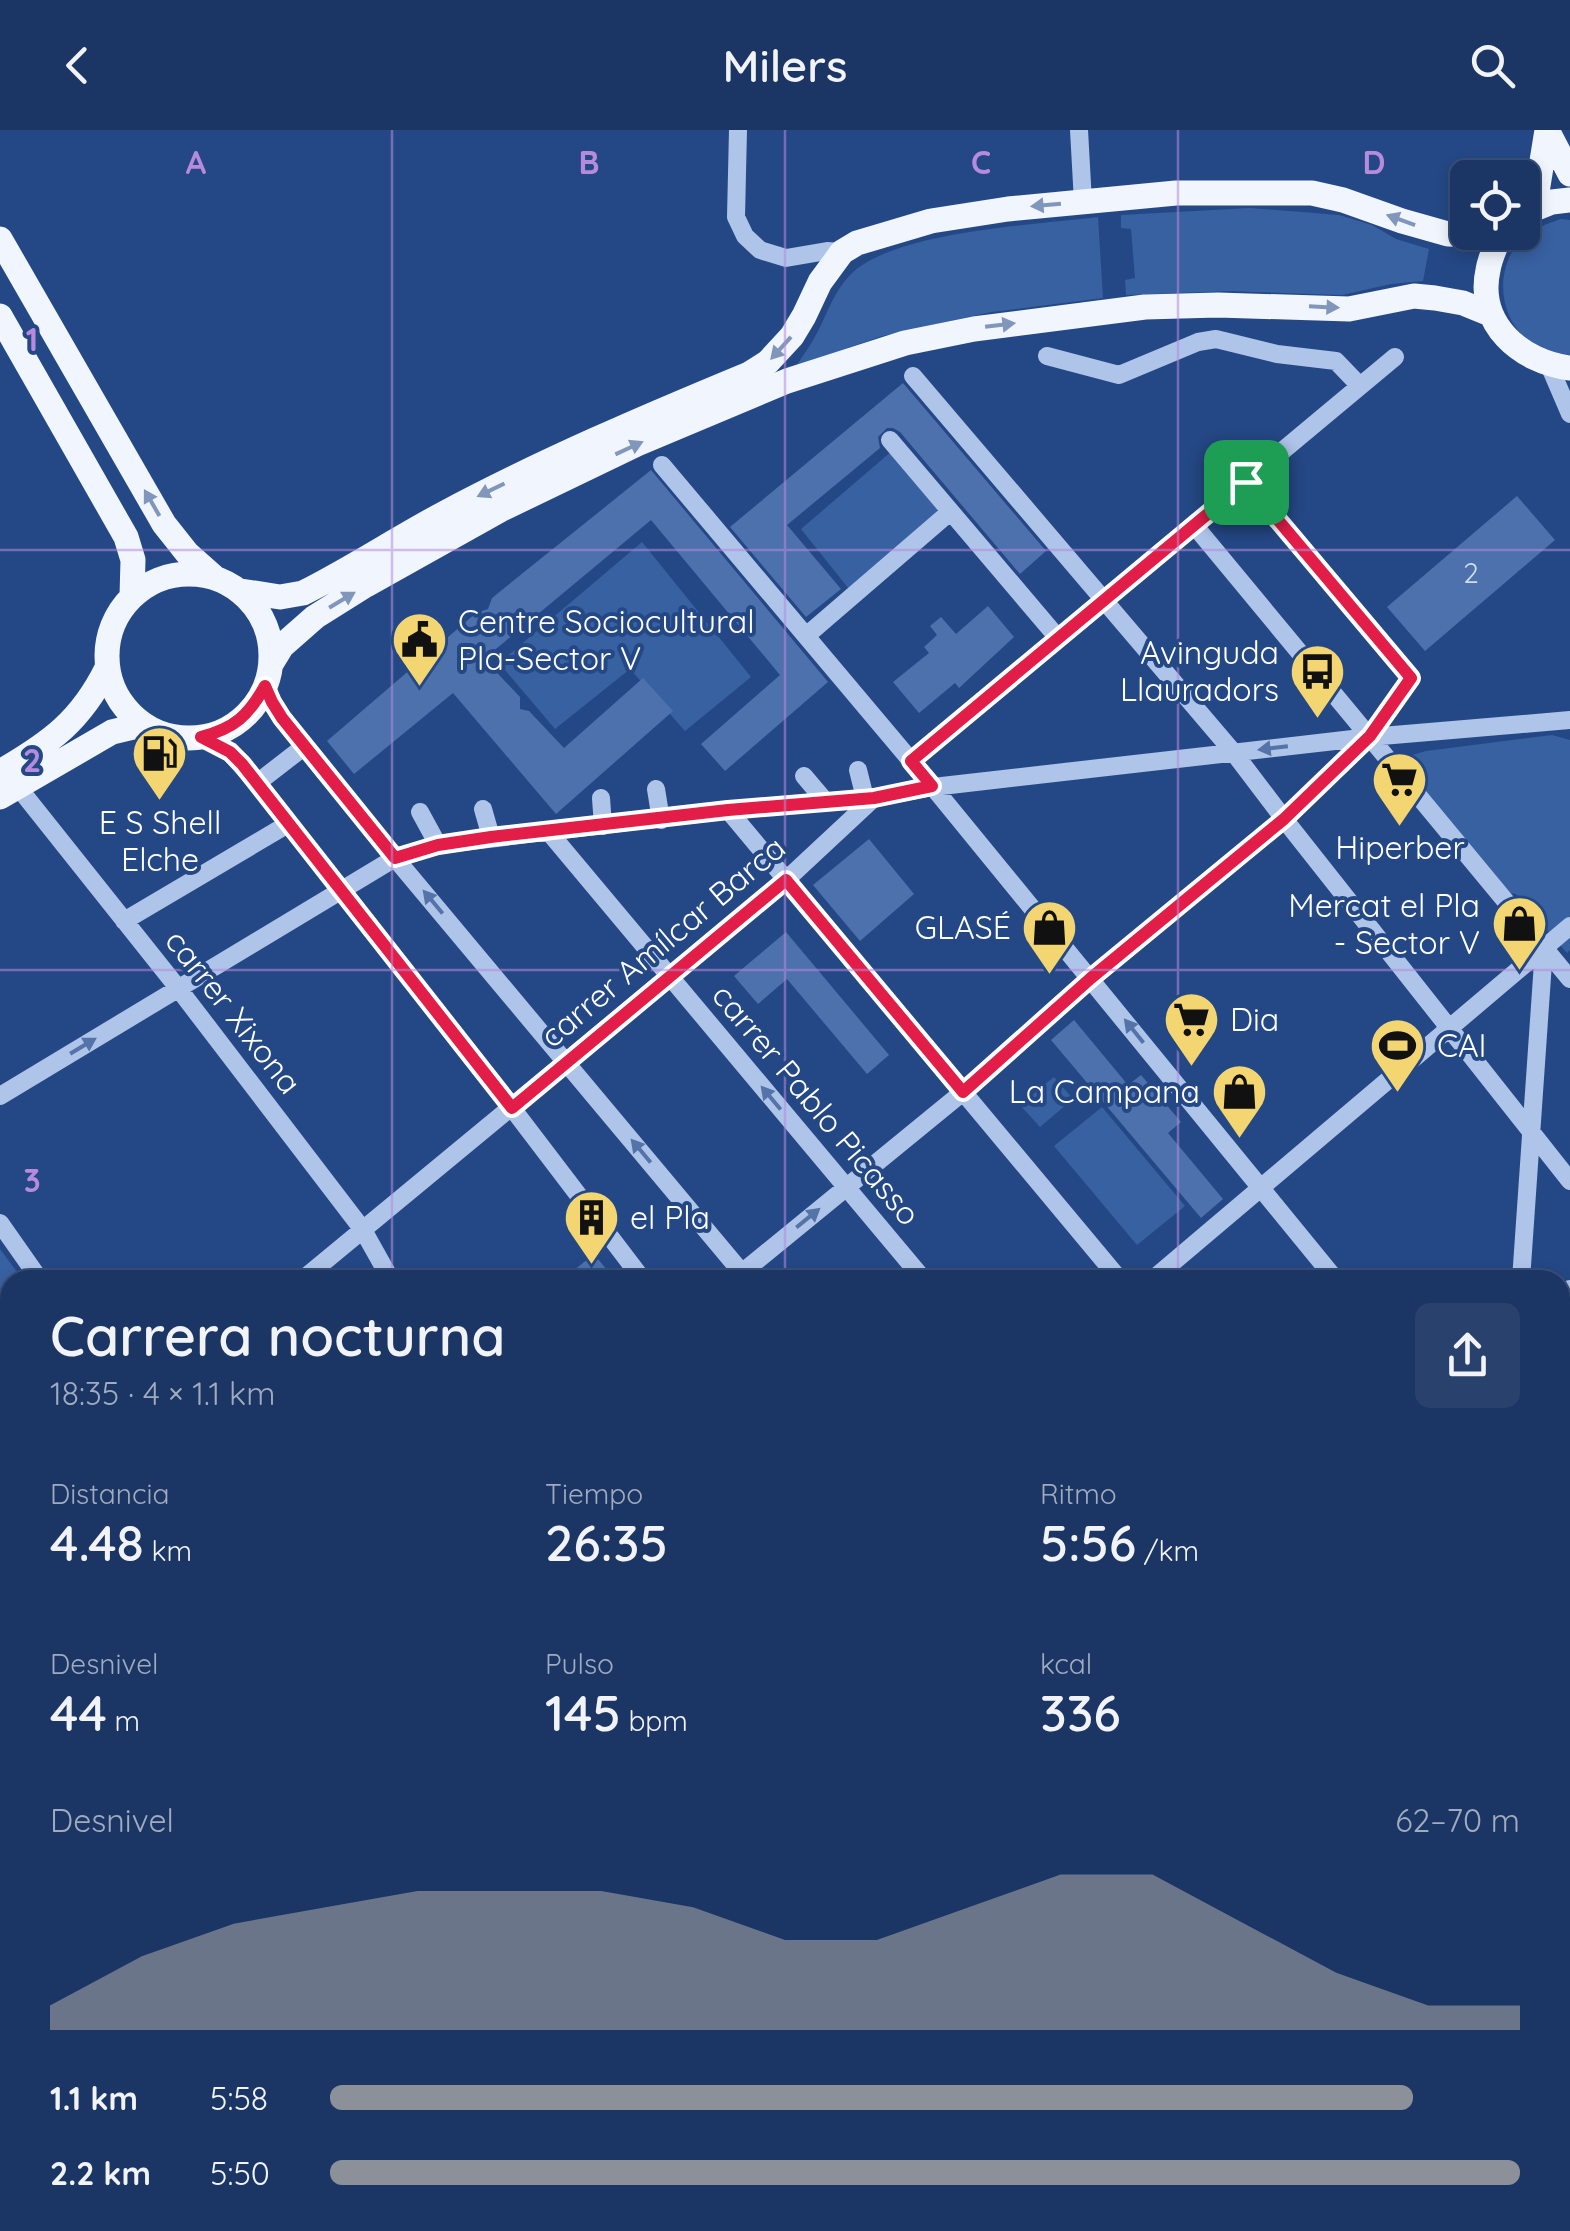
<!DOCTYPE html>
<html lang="es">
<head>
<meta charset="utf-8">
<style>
	body { margin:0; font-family:Quicksand,sans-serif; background:#28416d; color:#f1f3f6; height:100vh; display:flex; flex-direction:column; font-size:38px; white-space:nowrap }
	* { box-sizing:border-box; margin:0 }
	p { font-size:32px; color:#a0abbf }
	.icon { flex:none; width:55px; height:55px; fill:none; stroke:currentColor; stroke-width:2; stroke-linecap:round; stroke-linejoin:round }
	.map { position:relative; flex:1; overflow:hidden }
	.sheet { position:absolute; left:0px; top:1140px; width:1570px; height:962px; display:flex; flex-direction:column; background:#1b3664; border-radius:30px 30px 0 0; box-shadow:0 5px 15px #0003,0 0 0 2px #395078 }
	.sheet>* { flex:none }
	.tools { position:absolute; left:1450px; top:30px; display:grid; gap:20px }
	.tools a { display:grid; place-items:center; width:90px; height:90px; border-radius:15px; background:#1b3664; box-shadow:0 5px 15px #0003,0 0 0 2px #395078; font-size:50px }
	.pin { position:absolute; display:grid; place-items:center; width:85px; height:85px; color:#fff; margin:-42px; border-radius:20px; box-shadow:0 5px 15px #0006 }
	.round { display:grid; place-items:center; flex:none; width:105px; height:105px; border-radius:15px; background:#28416d }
	.summary { display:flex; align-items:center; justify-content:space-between; height:170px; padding:0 50px }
	h1 { font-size:55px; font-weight:600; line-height:75px }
	.metrics { display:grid; grid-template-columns:repeat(3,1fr); gap:15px; height:170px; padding:10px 50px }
	.metrics div { display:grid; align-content:center }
	.metrics b { font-size:50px; font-weight:600 }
	.metrics small { font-size:28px; font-weight:400 }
	.metrics p { font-size:28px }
	.chart { height:280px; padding:20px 50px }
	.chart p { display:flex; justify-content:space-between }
	.chart svg { width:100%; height:180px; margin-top:10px; fill:#8c9099; opacity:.7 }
	ul { padding:0 50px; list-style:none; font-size:32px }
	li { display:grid; grid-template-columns:160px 120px 1fr; align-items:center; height:75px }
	li i { height:25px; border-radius:12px; background:#8c9099 }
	header { display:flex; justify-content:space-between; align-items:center; height:130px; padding:0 50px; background:#1b3664; font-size:45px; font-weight:600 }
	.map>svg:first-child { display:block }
</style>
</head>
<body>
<header><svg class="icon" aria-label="back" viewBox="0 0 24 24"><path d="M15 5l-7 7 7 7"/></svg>Milers<svg class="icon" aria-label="search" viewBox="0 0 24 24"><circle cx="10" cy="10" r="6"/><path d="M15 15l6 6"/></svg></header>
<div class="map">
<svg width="1570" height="2101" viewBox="0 0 1570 2101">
	<rect width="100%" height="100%" fill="#244885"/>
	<path fill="#3861a2" d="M1250,78L1339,85L1372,95L1396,109L1429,119L1423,151L1391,154L1342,165L1230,161L1126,165L1125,150L1135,148L1131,99L1121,98V85Z
		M1098,87L1103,168L991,182L882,206L796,236C803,225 811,215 817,203C828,182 834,161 851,144C895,101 1035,95 1098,87Z
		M1561,89L1570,90V225C1557,223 1544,221 1533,214C1499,192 1493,141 1520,111C1531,99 1546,94 1561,89Z
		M892,321L943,382L849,459L801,399Z
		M642,412L751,547L685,601L630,539L555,599L499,533Z
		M1552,605L1570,610V820L1567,823L1516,764L1505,762L1412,649L1408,638L1409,626L1426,621Z
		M1054,947L1073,969L1040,997L1020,975Z
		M1102,977L1185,1076L1137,1115L1054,1016Z
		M0,1119L23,1150H10V1303L0,1289Z
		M0,1656L10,1665V1724L0,1737Z
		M858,2092L862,2101H639L635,2093Z"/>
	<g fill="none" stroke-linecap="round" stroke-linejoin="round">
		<path stroke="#435d89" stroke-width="35" d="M0,1350L10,1363
			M599,2092L603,2101"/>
	</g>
	<path fill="#4c71ad" d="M903,253L1046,421L1020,444L900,302L893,298H887L878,307L880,318L787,395L841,459L806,487L730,397Z
		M651,340L828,552L725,641L701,614L780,545L651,390L484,529L520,567V579L529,581L564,618L643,548L673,581L556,684L453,563L354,644L327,611L476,483L488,479L492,468Z
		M1517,366L1555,410L1425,521L1387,477Z
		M988,476L1014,507L959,558L955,553L919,583L893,552L929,523L924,517L937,505L930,496L941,487L956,504Z
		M869,709L914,764L860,811L813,755Z
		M786,802L889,925L867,944L787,849L758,874L734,846Z
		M1074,890L1128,955L1141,945L1181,992L1168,1003L1223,1069L1201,1088L1051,910Z
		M594,1124L615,1150H562Z"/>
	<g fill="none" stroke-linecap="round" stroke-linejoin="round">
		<path stroke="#aec4e9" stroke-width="18" d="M738,0L736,87L745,106L760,120L786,128L827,121L842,122
			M1079,0L1083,72
			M1047,226L1119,245L1198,212L1216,209L1277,224L1336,231L1360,256
			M1549,235L1570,284
			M913,246L1234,623L1284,689L1570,1051
			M890,310L1058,508
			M662,335L933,657L1336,1150
			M1194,395L1570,849
			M806,506L950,382
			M265,555L272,572L282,588L395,728L748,1150
			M201,607L230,623L257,653L512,978L643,1150
			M911,631L1395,227
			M858,640L865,668
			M804,646L826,672
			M257,653L305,616
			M18,657L178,858L363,1100L391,1150
			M656,659L661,690
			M601,668L603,696
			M483,679L491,707
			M728,680L1120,1150
			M420,682L438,715
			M548,701L924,1150
			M124,791L288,694
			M0,966L395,728L438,715L728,680L874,668L933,657L1370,607L1570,590
			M0,1093L40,1150
			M302,1150L786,750L874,668
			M733,1150L963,962L1091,848L1284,689L1370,607L1411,548L1246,352
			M1152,1150L1570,796
			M1521,1150L1544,818
			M1560,1168L1570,1159
			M1560,1417L1570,1429
			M1560,1516L1570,1508
			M1560,1624L1570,1723
			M1560,1879L1570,1870
			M1560,1908L1570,1920
			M1232,2092L1237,2101
			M1361,2092L1366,2101
			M1549,2092L1557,2101"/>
		<path stroke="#f0f5fe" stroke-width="25" d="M1547,0L1570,44
			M1529,80L1537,62L1547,0
			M1522,84L1552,72L1570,70
			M1502,102C1496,115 1490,127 1488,140C1476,194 1521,232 1570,238
			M0,109L164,394L187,423L214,447
			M0,186L126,407L133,430L132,466
			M107 526a82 82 0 1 1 164 0a82 82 0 1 1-164 0Z
			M241,461L280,467L303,463C351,439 396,409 443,384C542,331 645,287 749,244L768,232L792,206L804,186L820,152L842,122L857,113L931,91L1008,79L1176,63H1312L1343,70L1402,91L1448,104L1475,105L1496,102
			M271,534L282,516L315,487L366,455L500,380L637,314L787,251L905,213L974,199L1145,177L1218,175L1349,179L1414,166L1435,168L1463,173L1490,184
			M0,642C50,613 81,591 107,538
			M0,667L112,602L133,597L152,600
			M1560,1952L1570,1948
			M1560,1981L1570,1976
			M1280,2101L1291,2092
			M1327,2101L1338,2092"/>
	</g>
	<defs><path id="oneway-solid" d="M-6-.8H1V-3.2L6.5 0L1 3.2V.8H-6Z" transform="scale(2.5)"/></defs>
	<g fill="#8096bb">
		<use href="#oneway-solid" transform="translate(1046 75) rotate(175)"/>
		<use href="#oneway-solid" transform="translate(1401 90) rotate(-160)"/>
		<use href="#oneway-solid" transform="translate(1324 177) rotate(3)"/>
		<use href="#oneway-solid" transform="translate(1000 195) rotate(-7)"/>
		<use href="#oneway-solid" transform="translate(781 218) rotate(132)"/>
		<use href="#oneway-solid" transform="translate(629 318) rotate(-25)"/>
		<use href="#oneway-solid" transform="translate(491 360) rotate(154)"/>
		<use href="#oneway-solid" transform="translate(152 373) rotate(-120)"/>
		<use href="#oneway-solid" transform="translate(342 470) rotate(-31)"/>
	</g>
	<g fill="#5473a8">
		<use href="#oneway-solid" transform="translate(1273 618) rotate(173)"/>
		<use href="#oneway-solid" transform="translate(433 772) rotate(-130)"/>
		<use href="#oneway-solid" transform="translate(1134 901) rotate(-129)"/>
		<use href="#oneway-solid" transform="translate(83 916) rotate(-31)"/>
		<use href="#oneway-solid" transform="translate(771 968) rotate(-130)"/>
		<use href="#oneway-solid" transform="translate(641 1021) rotate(-130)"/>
		<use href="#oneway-solid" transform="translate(808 1088) rotate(-39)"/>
	</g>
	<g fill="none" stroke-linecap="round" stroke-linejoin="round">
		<defs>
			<path id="route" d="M1246,352L1411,548L1370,606L1284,689L1091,848L963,962L786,750L512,978L242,634L230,622L201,607C235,598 248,586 265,556L272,572L282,588L395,728L438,715L491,707L728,680L874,668L932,656L911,631Z"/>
		</defs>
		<use href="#route" stroke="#fff" stroke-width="20"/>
		<use href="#route" stroke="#e11d48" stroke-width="12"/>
	</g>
	<path fill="none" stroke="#b68bdc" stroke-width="2.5" stroke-opacity="0.55" d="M392,0V1150M785,0V1150M1178,0V1150M0,420H1570M0,840H1570M0,1261H10M1560,1261H1570M0,1681H10M1560,1681H1570M392,2092V2101M785,2092V2101M1178,2092V2101"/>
	<defs>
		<symbol id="civic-pin" viewBox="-11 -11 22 30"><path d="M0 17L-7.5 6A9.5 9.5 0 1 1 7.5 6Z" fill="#f3d671" stroke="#244885"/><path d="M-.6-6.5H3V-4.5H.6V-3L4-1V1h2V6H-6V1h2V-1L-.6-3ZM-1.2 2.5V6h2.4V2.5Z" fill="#111"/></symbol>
		<symbol id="bus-pin" viewBox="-11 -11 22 30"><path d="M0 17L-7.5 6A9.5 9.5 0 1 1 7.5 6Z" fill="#f3d671" stroke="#244885"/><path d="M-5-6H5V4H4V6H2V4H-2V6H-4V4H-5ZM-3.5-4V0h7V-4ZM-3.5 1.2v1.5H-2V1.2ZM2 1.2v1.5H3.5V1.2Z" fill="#111"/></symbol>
		<symbol id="fuel-pin" viewBox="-11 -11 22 30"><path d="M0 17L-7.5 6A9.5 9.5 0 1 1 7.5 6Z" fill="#f3d671" stroke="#244885"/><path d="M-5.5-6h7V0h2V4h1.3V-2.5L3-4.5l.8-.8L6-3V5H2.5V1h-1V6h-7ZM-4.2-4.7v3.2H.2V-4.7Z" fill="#111"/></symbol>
		<symbol id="supermarket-pin" viewBox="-11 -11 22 30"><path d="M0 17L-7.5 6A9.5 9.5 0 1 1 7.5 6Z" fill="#f3d671" stroke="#244885"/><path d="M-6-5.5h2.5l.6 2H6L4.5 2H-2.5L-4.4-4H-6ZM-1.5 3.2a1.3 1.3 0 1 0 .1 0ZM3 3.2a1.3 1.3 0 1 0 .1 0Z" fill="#111"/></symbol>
		<symbol id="shop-pin" viewBox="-11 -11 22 30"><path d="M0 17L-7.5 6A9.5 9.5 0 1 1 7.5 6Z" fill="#f3d671" stroke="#244885"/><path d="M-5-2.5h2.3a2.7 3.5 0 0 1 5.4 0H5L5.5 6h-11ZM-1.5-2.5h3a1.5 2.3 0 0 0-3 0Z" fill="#111"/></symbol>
		<symbol id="stadium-pin" viewBox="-11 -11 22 30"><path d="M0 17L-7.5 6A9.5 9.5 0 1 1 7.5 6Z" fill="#f3d671" stroke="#244885"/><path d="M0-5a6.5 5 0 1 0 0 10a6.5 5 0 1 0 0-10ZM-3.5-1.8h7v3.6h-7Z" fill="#111"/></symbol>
		<symbol id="building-pin" viewBox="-11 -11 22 30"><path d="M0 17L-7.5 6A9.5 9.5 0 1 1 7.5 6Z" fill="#f3d671" stroke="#244885"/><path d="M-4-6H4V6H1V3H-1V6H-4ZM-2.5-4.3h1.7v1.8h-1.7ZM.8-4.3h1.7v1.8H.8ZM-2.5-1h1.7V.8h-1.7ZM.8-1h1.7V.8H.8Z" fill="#111"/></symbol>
	</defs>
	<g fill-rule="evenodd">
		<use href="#civic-pin" x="388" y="478" width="63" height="86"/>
		<use href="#bus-pin" x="1286" y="510" width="63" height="86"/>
		<use href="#fuel-pin" x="128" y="592" width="63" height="86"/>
		<use href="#supermarket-pin" x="1368" y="618" width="63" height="86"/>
		<use href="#shop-pin" x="1488" y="762" width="63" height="86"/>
		<use href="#shop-pin" x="1018" y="766" width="63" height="86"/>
		<use href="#supermarket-pin" x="1160" y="858" width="63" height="86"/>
		<use href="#stadium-pin" x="1366" y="884" width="63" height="86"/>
		<use href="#shop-pin" x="1208" y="930" width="63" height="86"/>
		<use href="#building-pin" x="560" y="1056" width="63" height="86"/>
	</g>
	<g text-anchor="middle" stroke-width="8" stroke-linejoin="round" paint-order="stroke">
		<g font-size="28" fill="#d2dcea">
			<text x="1471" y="453">2</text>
		</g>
		<g font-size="32" fill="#fff" stroke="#244885" text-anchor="start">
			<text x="458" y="503">Centre Sociocultural<tspan x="458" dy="37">Pla-Sector V</tspan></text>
			<text x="1279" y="534" text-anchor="end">Avinguda<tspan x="1279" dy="37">Llauradors</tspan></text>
			<text x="160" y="704" text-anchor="middle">E S Shell<tspan x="160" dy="37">Elche</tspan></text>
			<text x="1400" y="729" text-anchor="middle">Hiperber</text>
			<text x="1480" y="787" text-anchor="end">Mercat el Pla<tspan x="1480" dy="37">- Sector V</tspan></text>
			<text x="1011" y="809" text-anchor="end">GLASÉ</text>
			<text x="1230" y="901">Dia</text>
			<text x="1437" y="927">CAI</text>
			<text x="1200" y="973" text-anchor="end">La Campana</text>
			<text x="630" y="1099">el Pla</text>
		</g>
		<g font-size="32" fill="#fff" stroke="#244885">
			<text transform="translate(663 812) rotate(-40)" y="11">carrer Amílcar Barca</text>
			<text transform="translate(233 882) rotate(52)" y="11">carrer Xixona</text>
			<text transform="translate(816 975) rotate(50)" y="11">carrer Pablo Picasso</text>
		</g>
	</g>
	<g font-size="32" text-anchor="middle" font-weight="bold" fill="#b68bdc" stroke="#244885" stroke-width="8" stroke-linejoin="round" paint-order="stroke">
		<text x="196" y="44">A</text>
		<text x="589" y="44">B</text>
		<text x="981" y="44">C</text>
		<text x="1374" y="44">D</text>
		<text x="32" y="221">1</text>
		<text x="32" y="642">2</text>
		<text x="32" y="1062">3</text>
	</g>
</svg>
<div class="tools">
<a><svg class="icon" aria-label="locate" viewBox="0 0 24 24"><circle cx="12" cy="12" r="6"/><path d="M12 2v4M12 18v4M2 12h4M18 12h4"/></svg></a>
</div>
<div class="pin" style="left:1246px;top:352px;background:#1e9e55"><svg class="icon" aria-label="arrive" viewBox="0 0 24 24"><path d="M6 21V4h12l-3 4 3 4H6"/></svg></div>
<section class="sheet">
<div class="summary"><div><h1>Carrera nocturna</h1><p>18:35 · 4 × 1.1 km</p></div><a class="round"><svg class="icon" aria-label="share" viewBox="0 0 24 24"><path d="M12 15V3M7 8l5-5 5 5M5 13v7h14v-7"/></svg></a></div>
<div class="metrics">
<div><p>Distancia</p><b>4.48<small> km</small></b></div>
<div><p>Tiempo</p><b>26:35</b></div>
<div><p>Ritmo</p><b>5:56<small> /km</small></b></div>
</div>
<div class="metrics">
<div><p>Desnivel</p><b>44<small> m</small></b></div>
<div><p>Pulso</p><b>145<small> bpm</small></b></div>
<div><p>kcal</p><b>336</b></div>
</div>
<div class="chart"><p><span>Desnivel</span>62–70 m</p>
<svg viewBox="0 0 160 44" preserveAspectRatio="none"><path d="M0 44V38L10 26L20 18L30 14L40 10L50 10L60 10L70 14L80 22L90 22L100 14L110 6L120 6L130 18L140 30L150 38L160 38V44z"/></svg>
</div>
<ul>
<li><b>1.1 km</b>5:58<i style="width:91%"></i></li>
<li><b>2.2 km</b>5:50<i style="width:100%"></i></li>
</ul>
</section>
</div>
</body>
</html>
